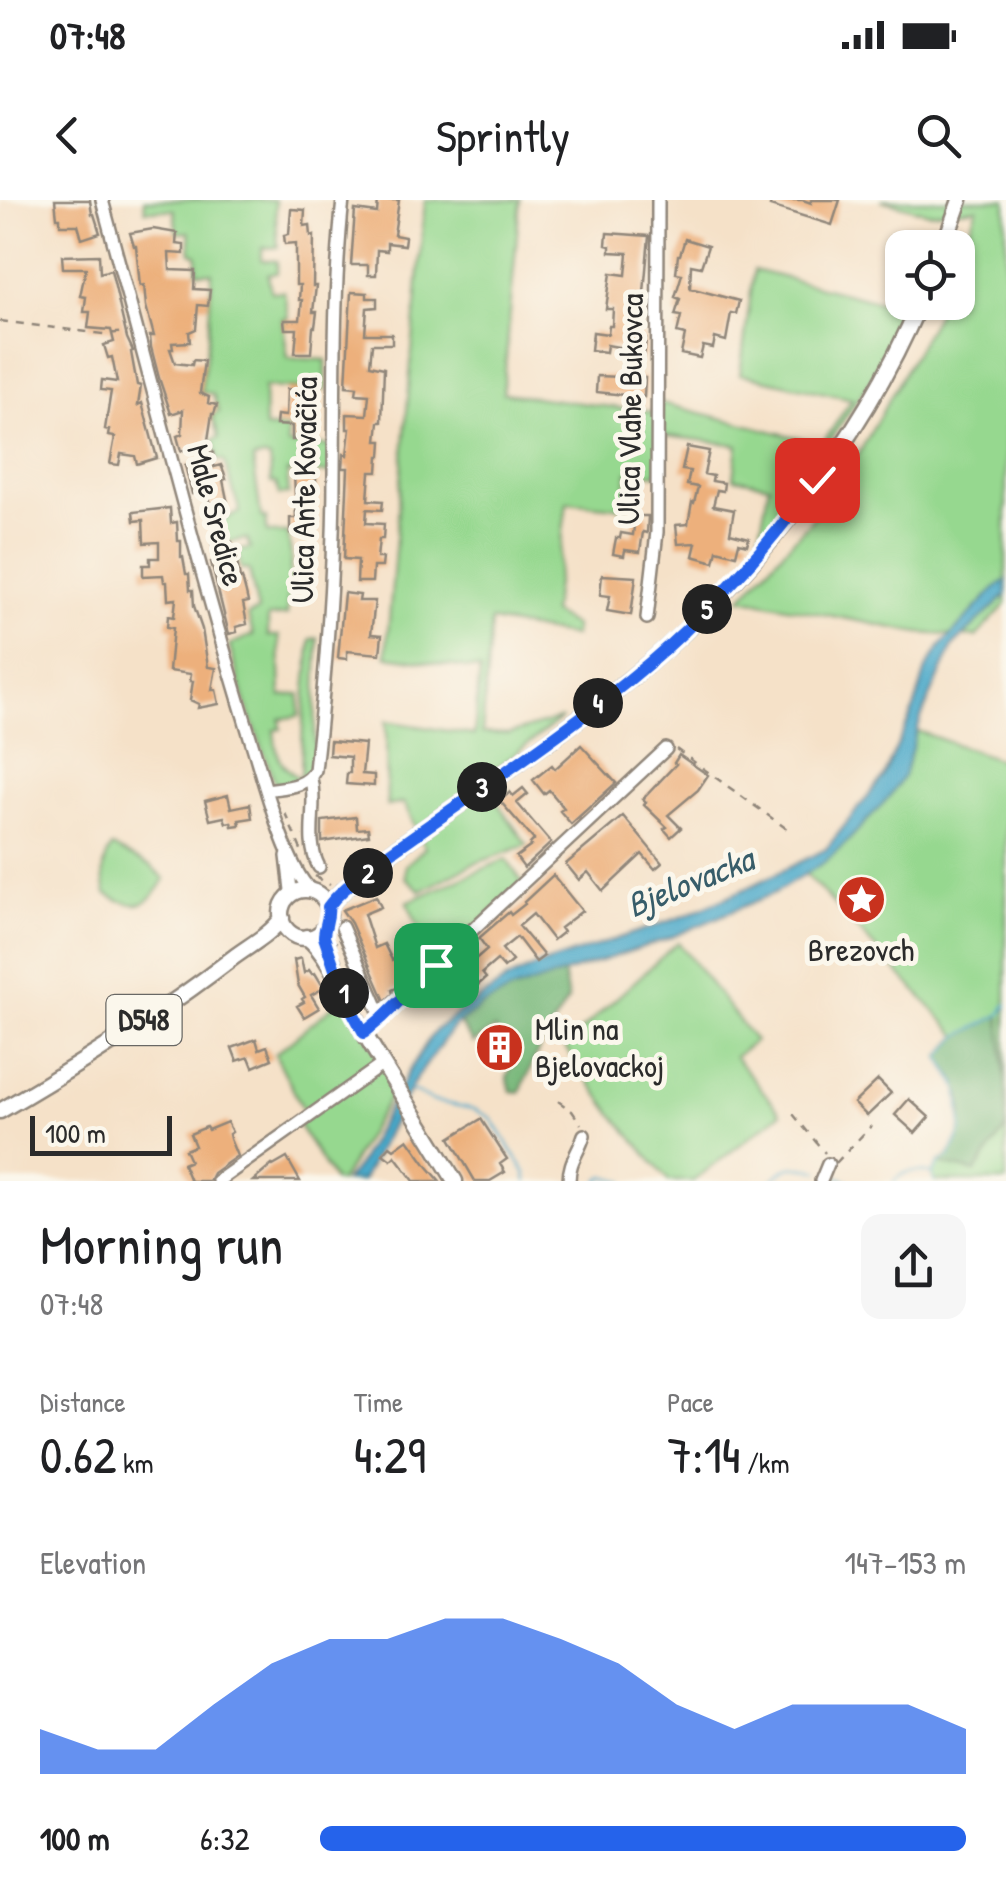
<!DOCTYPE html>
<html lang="en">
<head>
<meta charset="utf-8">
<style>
	body { margin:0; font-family:"Patrick Hand",sans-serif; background:#f6f6f6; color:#202124; height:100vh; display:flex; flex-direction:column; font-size:38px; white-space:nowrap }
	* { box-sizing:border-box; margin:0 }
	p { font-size:32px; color:#757577 }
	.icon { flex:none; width:55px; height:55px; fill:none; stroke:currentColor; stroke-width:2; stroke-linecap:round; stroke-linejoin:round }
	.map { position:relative; height:981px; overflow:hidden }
	.sheet { display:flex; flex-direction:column; background:#fff; flex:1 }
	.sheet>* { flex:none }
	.fabs { position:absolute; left:885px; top:30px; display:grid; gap:20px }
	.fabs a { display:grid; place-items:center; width:90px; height:90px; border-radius:20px; background:#fff; box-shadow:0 2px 8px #0004; font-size:50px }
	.scale { position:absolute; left:30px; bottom:25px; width:142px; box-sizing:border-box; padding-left:10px; border:5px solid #2b2b2b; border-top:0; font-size:28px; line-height:35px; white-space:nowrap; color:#2b2b2b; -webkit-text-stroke:8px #fbf7ec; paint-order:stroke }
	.pin { position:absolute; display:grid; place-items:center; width:85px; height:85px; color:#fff; margin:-42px; border-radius:20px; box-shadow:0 5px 15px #0006 }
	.km { position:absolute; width:50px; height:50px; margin:-25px; border-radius:50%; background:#222; color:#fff; font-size:28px; line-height:50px; text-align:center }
	.round { display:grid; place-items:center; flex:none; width:105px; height:105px; border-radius:20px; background:#f6f6f6 }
	.headline { display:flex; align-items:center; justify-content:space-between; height:170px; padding:0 40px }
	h1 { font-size:55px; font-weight:600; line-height:75px }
	.figures { display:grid; grid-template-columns:repeat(3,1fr); gap:15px; height:170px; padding:10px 40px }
	.figures div { display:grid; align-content:center }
	.figures b { font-size:50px; font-weight:600 }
	.figures small { font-size:28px; font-weight:400 }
	.figures p { font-size:28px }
	.chart { height:280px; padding:20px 40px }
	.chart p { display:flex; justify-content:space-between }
	.chart svg { width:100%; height:180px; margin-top:10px; fill:#2563eb; opacity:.7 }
	ul { padding:0 40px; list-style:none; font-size:32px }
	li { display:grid; grid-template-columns:160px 120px 1fr; align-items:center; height:75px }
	li i { height:25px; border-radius:12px; background:#2563eb }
	.status { display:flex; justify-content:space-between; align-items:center; height:70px; padding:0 50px; background:#fff; direction:ltr }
	.status svg { height:28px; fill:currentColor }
	header { display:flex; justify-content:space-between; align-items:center; height:130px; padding:0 40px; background:#fff; font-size:45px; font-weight:600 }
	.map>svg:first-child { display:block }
</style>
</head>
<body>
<div class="status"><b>07:48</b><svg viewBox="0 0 49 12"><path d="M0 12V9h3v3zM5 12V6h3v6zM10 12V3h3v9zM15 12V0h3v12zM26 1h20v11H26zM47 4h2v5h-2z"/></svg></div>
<header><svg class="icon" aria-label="back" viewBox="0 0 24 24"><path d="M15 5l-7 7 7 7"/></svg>Sprintly<svg class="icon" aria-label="search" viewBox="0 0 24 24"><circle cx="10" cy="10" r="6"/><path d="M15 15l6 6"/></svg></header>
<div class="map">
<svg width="1006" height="981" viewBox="0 0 1006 981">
	<rect width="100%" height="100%" fill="#fbf7ec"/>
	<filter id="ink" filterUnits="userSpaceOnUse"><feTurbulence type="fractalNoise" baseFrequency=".01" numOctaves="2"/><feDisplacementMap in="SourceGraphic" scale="20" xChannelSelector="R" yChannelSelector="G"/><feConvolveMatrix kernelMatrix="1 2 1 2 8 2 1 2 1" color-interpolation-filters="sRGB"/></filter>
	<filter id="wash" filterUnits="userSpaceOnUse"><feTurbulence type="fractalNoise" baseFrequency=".0048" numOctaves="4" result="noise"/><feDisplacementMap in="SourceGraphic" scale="40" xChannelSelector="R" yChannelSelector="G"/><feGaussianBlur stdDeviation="2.25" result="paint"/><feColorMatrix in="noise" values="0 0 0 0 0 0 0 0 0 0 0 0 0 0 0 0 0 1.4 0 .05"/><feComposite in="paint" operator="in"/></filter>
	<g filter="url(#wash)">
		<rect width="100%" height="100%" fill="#f5e1c8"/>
		<path fill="#96d88f" stroke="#60825d" stroke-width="2.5" d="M144,0H275L278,47L262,48V60L277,61V73L268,74L271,92L284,91L288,118L282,119L288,158L326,160V190L264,187L265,228L287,229L288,244L333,246L334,273L287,272L289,294L279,295L276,283H271L270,259L265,257L253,259L261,317L266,318L267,333H288L291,356L287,415L268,417V436H279L281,496L300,494L299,516L280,519L281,529L274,530C276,553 278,564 298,578L301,576L303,521L311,439L318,438L314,557L308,579L276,586L246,504L229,445L253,435L248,415L258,411L249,370L241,369L238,351L250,348L247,339L222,343L217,323L240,312L224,261L218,260L213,240L219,237L212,216L219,212L213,194L201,192L208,139L212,73L197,72V55L191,53L189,32L177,33L174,10H145Z
			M425,0H520L503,193L658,213V202L822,244L852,199L740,174L754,70L901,107L903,112L871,180L768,331L759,339L769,285L734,278L738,245L660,235L657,274L627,272L626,308L567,302L552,413L574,426V436L491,421L482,533L509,534L562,518L468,590L496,577L508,589L496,601L527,645L471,665L421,691L405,677L406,665L425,648L404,603L387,606L386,521L474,535L480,470L386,456Z
			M881,0H1006V404L976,437L919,433L741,398L838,291L935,117L941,103L958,102V59L977,8L929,13Z
			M909,528L1006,562V981H934L932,974L939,963L950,956L962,929L958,888L940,857L958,836L802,670L817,662L891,573Z
			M112,647L152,667L165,679C148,709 135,710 106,694C102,678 102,661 112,647Z
			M506,659L523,683L436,765L407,702Z
			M678,742L755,841L735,857L781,913L693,981H669L611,912L564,846Z
			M345,796L396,886L341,981H334L298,924L307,917L275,854Z"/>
		<path fill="#78b87a" stroke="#527252" stroke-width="2.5" d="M562,766L568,800L542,842L520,892L511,891L507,877L516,857L495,829L473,843L456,818L502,786Z
			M1000,815L1006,891V928L975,972L939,963C963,949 967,912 958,887C954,877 946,867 940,857L959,836Z"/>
		<path fill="#4aa8c9" stroke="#3a6a7a" stroke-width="2.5" d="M1006,380V395L953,446L921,518L904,575L889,597L845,644L825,662L777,692L670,738L511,791L481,806L453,827L414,882L362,981H345L359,963L409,871L429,839L437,829L458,813L508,779L534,767L684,716L747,688L826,649L883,577L915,506L926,469L940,447L993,390Z"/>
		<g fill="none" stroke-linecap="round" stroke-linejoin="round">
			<path stroke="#4aa8c9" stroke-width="2.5" d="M411,890L433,901L474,909L491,918L526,973L527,981
				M831,974L848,981
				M932,974L939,963L950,956L962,929L958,888L940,857L959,836L1000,815L1006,805
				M599,981L604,976L624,981
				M772,981C789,961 795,966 819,971
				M894,981C906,969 916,970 932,974L934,981"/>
		</g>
		<g id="blocks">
			<path fill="#edb07b" d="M55,0H90L92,14H94L100,33L82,39L78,25H60V18H57Z
				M378,0H399L394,35L405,37L404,45L387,43V51L377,50L376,75H368V65H351L355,10L377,13Z
				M772,0H803L811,3V0H840L832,25L770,6Z
				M291,9L305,10L304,26L310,25L311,36L314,35L313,86H316L313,112H317L315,127H313L311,153H295L297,129H285L284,120H300L302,100H299L300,85H296V43L285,44L284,35L289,34Z
				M153,29L177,33L176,44L184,45V54L169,53L170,70L195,71L194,89L210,90L208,106L198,105L196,129L189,132L190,142L172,143L173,149H170L175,163L192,165L193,160L204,161L200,193L209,197L208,203L217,205L214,214H212L206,253L213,252L214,267L221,265L224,272L226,279L223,280L229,309L213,312L205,290L192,294L185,265L200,262L199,245L181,251L177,236L182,234L183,210L171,214L159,178L151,147L150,136H154L146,106L144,85L140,86L136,46H134L130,33Z
				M607,33L649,36L640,138L646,139L644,157L623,154L624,148L607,145L606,152L591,150L593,132L608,134L609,126H612L613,109H606L611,73L626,75L628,53L610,52V46L606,45Z
				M685,39L708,46L701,67L691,65L690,88L739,101L736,114L731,113L726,141L715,138L713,148L703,146L700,158L681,154L685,135L677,133L681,116L675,115L680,99L675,97L682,74L676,73L678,55H680Z
				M99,55L100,73L111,70L127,138L133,151L131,152L137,185L141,186L138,205L142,203L157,258L137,264L135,256L121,254L119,265L110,264L115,237L108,236L109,230L105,229L111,191L101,190L102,180L117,182L112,157L108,158L104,145L114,142L111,130L88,128L90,112H84L86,97L80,96L86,68H63L62,56Z
				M351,92L367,93V98H377V107L367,108L365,134H392V144H372L370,165L384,168L382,222H379L377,241H382L381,256H379L378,272H370L368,300L383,301L382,310L367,309L366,323L384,324L383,339H379L377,358H383L382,367H373L372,382H357L358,360L344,359L348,268H343L344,254L347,255L350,229H347V214L367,215L369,195L356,194L357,187L346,186Z
				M597,176L645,178L644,197L596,192Z
				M287,189L303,190L302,219H315V240H292V226L276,225L277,215L286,216Z
				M687,247L709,251L704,274L713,276L712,281L724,283L723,291L717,290L713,306L734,310L730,333L749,338L747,345L739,343L736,355L717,350L714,362L693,356L696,343L678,344L676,325L688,324L692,302L694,303L698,287L687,285L690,271L682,270Z
				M294,273L316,274V313H312V333H290V318H296Z
				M170,308L171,323L177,322L178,341H181V357H183L186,374H189L190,390H193L194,406L202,429L208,467L216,468L212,490H216L219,504L198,508L199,504L190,500L193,481H190L191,474L169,471L173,428L167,427L168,416L174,417L176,399L168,400L167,382H164L163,375L143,376V365H150V358H159V342L144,343L143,320L134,321L133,312Z
				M635,316H648L647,333L643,332L640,352L625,350L624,356L613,354L616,338H620L621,333L633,335Z
				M232,342L235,362L237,361L240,379L242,378L246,393L248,402L243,403L247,424L236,427L237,432L229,434L211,362L215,361L212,345Z
				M602,375L636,377L631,415L607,411L610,396L600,395Z
				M344,393L360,395L359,401H375L371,434L382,435L380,454L347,451V459L338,458Z
				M330,541L365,544L362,574L374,575V586L346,584L347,573H350V557L329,555Z
				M581,545L616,583L571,624L560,611L564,608L549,590L544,594L533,580L552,565L555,569Z
				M679,555L708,575L698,590L668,615L681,628L671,637L664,629L667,627L644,605L646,602L643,599L676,564L674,563Z
				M523,588L528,594L517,603L551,643L524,668L516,657L531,646L530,644L534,640L500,601L510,592L513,596Z
				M228,595L231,608L250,604L252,618L239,620L240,625L232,626L231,622L226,623L224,617L210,620L205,601Z
				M623,616L662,663L655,669L642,654L603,691L588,672L579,680L566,664Z
				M356,617L357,629L368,628L369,635L322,642V621Z
				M553,675L582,711L560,728L563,732L553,740L533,714L519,726L544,756L536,762L517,737L502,749L512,761L504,768L497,760L482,773L486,778L478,785L474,780L454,797L448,790L465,774L457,766L467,757L472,762L487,749L479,738L509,712L511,715L525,704L524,702Z
				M376,696L381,707L364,714L375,748L384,744L392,760L399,757L409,778L401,786L392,790L393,794L385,801L351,723L342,710Z
				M301,758L304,773L309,770L312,774L315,773L324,788L311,795L319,808L304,817L297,806L304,802L302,799L305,797L298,785L294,760Z
				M256,839L259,849L267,846L272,859L253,867L249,857L237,861L232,848Z
				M878,880L891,893L867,916L854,903Z
				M909,899L929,917L915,933L895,915Z
				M481,919L507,959L500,964L505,972L490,981H475L450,938Z
				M227,922L232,932L229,934L230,939L237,956L213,973L209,981H190L183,964L190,961L185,950L195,946L190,934L206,927L208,930Z
				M408,939L428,967L440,981H414L395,956L391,960L383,954L390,946L394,949Z
				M287,958L300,981H253L272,965L273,966Z"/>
		</g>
	</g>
	<g filter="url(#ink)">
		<use href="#blocks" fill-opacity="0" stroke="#90867a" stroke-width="2.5"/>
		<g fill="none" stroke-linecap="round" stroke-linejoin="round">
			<defs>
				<path id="minor" d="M102,0C152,184 198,369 254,550C264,583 287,669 311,690
					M647,418L657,332L658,0
					M311,579C318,608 304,639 319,667
					M266,590C284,587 306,588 315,570C326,472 334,373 334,274C335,182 333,91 343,0
					M287,656L291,690L289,696
					M342,727L382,818
					M364,833L382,818L453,748L666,549
					M218,981L383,864
					M569,981C569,960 579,953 584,935
					M821,981L828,964"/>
				<path id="major" d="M943,48L960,0
					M281 714a24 24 0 1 1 48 0a24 24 0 1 1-48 0Z
					M328,707C342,687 365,675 383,658C465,599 551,543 630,479C748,384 861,243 920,102
					M306,737C329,752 351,811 366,836C395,885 426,932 455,981
					M0,911C81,864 160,814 234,757C250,745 271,734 282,718"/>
			</defs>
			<use href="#minor" stroke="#90867a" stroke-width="16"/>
			<use href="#major" stroke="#90867a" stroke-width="19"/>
			<path stroke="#90867a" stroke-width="2.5" stroke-dasharray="8 8" stroke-linecap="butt" d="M0,121L104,134L128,132
				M676,549L787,629
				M285,613L302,652
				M315,676L330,685
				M336,741L335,746L342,762
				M558,901L572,911L581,924
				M793,914L825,953
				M836,963L871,926"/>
			<use href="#minor" stroke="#fff" stroke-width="11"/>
			<use href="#major" stroke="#fff" stroke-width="14"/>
		</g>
	</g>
	<g fill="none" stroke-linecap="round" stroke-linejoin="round" filter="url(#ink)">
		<defs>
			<path id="route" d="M436,765L382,818L364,833L344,796L324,737C324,726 330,718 328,707C342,687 365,675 383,658C465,599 551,543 629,480C701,422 762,354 817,280"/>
		</defs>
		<use href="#route" stroke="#fff" stroke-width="20"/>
		<use href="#route" stroke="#2563eb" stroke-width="12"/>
	</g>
	<defs>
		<symbol id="sight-disc" viewBox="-11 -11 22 22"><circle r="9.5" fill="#c8321e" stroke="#fbf7ec"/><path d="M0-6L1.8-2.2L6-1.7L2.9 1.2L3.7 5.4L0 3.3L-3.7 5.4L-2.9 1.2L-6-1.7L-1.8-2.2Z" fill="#fff"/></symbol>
		<symbol id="building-disc" viewBox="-11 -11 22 22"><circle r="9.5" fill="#c8321e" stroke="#fbf7ec"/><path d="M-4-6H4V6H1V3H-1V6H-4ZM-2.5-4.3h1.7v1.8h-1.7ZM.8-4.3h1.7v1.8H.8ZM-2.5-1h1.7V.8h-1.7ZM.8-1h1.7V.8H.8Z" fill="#fff"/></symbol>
	</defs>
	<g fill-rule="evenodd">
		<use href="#sight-disc" x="834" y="672" width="55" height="55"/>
		<use href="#building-disc" x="472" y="820" width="55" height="55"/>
	</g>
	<g text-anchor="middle" stroke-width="10" stroke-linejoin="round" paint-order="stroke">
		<rect fill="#fbf7ec" stroke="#696865" stroke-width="2.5" x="106.5" y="795" width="75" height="50" rx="8"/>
		<g font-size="30" font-weight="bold" fill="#2b2b2b">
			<text x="144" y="830">D548</text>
		</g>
		<g font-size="32" fill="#2b2b2b" stroke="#fbf7ec">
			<text transform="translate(630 209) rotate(-89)" y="11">Ulica Vlahe Bukovca</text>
			<text transform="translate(304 290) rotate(-89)" y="11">Ulica Ante Kovačića</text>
			<text transform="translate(216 315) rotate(75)" y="11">Male Sredice</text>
		</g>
		<g font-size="32" fill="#2b2b2b" stroke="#fbf7ec">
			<text x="861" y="761">Brezovch</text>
			<text x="535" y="840" text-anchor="start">Mlin na<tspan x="535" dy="37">Bjelovackoj</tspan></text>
		</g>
		<g font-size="35" font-style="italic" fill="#375d6a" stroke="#fbf7ec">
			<text transform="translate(690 682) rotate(-22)" y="12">Bjelovacka</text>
		</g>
	</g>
</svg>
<div class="fabs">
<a><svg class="icon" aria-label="locate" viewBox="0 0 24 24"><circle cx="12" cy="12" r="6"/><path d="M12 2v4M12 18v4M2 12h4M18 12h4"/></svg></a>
</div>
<div class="scale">100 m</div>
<div class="pin" style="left:436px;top:765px;background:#1e9e55"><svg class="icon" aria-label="arrive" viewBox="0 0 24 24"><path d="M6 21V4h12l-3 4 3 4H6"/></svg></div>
<div class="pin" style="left:817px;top:280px;background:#d93025"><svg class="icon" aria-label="check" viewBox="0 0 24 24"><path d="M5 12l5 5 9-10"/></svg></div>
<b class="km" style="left:344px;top:793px">1</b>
<b class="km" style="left:368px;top:673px">2</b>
<b class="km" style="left:482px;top:587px">3</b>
<b class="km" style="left:598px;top:503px">4</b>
<b class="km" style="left:707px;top:409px">5</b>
</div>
<section class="sheet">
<div class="headline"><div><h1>Morning run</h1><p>07:48</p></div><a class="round"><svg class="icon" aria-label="share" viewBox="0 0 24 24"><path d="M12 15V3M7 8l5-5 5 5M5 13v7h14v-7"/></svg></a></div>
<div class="figures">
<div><p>Distance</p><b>0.62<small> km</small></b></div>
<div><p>Time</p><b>4:29</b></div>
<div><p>Pace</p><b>7:14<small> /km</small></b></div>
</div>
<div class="chart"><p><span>Elevation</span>147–153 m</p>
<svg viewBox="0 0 160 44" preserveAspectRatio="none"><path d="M0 44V33L10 38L20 38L30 27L40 17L50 11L60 11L70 6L80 6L90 11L100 17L110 27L120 33L130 27L140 27L150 27L160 33V44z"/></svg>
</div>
<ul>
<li><b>100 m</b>6:32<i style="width:100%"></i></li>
</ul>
</section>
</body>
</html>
